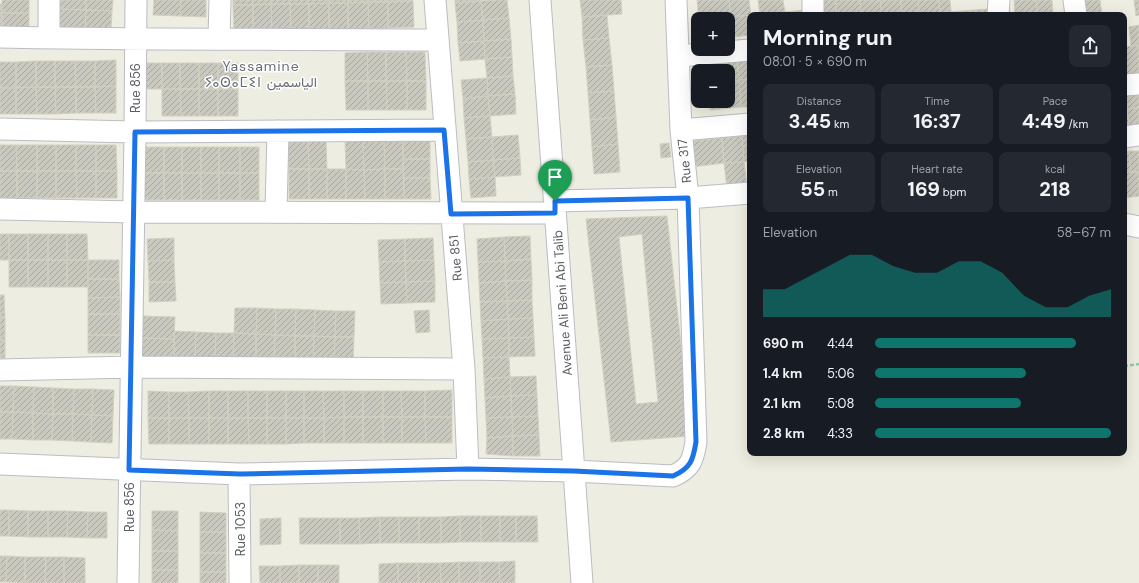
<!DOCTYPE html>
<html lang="en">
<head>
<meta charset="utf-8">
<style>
	body { margin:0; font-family:"DM Sans",Vazirmatn,"Noto Sans Tifinagh",sans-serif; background:#242831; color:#f1f3f6; height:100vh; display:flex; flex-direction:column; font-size:15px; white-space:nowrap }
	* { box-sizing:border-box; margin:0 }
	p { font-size:13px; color:#9ea1a6 }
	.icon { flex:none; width:22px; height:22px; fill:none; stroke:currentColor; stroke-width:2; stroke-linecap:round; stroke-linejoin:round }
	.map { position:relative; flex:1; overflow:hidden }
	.panel { position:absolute; left:747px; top:12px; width:380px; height:444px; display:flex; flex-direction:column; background:#171b24; border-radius:8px; box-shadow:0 4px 16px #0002 }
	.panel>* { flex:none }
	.tools { position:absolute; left:691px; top:12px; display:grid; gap:8px }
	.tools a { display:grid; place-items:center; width:44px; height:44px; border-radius:8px; background:#171b24; box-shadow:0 4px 16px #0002; font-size:20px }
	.pin { position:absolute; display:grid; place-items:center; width:34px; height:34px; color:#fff; margin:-41px -17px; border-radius:50% 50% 50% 0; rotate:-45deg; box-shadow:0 0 4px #0007 }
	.pin .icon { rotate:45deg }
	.round { display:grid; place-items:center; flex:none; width:42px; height:42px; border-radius:8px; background:#242831 }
	.head { display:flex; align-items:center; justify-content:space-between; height:68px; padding:0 16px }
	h1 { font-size:22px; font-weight:700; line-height:30px }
	.metrics { display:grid; grid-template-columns:repeat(3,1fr); gap:6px; height:68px; padding:4px 16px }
	.metrics div { display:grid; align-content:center; border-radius:8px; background:#242831; text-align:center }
	.metrics b { font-size:20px; font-weight:700 }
	.metrics small { font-size:11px; font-weight:400 }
	.metrics p { font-size:11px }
	.chart { height:112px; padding:8px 16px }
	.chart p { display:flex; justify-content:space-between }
	.chart svg { width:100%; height:72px; margin-top:4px; fill:#0f766e; opacity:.7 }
	ul { padding:0 16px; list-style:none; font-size:13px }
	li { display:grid; grid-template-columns:64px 48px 1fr; align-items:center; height:30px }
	li i { height:10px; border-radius:5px; background:#0f766e }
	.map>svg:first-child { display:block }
</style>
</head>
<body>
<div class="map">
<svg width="1139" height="583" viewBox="0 0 1139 583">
	<defs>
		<pattern id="building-hatch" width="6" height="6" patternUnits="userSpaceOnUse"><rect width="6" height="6" fill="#cac9c0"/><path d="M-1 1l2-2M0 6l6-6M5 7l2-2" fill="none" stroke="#a7a6a0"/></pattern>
	</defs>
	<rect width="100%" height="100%" fill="#edede1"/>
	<path fill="url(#building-hatch)" stroke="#d2d0bf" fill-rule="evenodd" d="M2,0H29V13H2Z
		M60,0H86V10L60,9Z
		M86,0H113L112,11L86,10Z
		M154,0H181L180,16L153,15Z
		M181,0H206V17L180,16Z
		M233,0H252L253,5H233Z
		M252,0H271V4L253,5Z
		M271,0H290V4H271Z
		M290,0H308L309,4H290Z
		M308,0H329V3L309,4Z
		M329,0H348V3H329Z
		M348,0H368V2L348,3Z
		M368,0H387L388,2H368Z
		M387,0H413V1L388,2Z
		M455,0H481V1L455,3Z
		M496,0H507L509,18L483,20L481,1Z
		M580,0H621L622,14L582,17Z
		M697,0H729L731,17L699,19Z
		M729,0H749L751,15L731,17Z
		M758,0H783L785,12L760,15Z
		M818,0H836V15H819Z
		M836,0H860L861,15H836Z
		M860,0H880L882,15H861Z
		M880,0H901L902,15H882Z
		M901,0H918L919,14L902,15Z
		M918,0H939L940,13L919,14Z
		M939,0H950L951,12L940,13Z
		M1014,0H1036L1038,15H1015Z
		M1036,0H1052L1053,15H1038Z
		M1084,0H1100L1102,15H1086Z
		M1134,0H1139V15L1136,16Z
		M413,1L414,27L388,28V2Z
		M481,1L483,20L457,22L455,3Z
		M368,2L369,29H348V3Z
		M368,2H388V28L369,29Z
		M329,3V30H309V4Z
		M329,3H348V29L329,30Z
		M0,4H2V32H0Z
		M271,4L272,31L253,32V5Z
		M271,4H290L291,31H272Z
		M290,4H309V30L291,31Z
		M233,5H253V32H234Z
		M60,9L86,10L85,30L59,29Z
		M988,9V15H961V11Z
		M86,10L112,11L111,31L85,30Z
		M804,10V15H785V12Z
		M961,11V15H941L940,13Z
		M785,12V15H767Z
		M2,13H29V31L2,32Z
		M940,13L941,15H919V14Z
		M607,15L609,38L583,40L582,17Z
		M750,15V35L733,37L731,17Z
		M731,17L733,37H728V19H712Z
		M509,18L511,39L484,41L483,20Z
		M483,20L484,41L458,43L457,22Z
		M1139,25V45L1131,46L1129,27Z
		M609,38L612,65L586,67L583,40Z
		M511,39L512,57L485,59L484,41Z
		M484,41L485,59L460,61L458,43Z
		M1139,45V73L1124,75V47Z
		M750,51V79L739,80L737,53Z
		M367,52L368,81H345V53Z
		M367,52H386V81H368Z
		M386,52H406L407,81H386Z
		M406,52H425L426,81H407Z
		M737,53L739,80L728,81V71H707L706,55Z
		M512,57L513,76L487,78L485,59Z
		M116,60V86L95,87V61Z
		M36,61V87L16,88V62Z
		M36,61H55V87H36Z
		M55,61H75L76,87H55Z
		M75,61H95V87H76Z
		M0,62H16V88H0Z
		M143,63H162V89H143Z
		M162,63H180V89H162Z
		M180,63H199V89H180Z
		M199,63H218V89H199Z
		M218,63H238V89H218Z
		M612,65L614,91L588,93L586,67Z
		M513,76L515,94L488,96L487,78Z
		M487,78L488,96L463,99L461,80Z
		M750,79V107H741L739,80Z
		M739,80L741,107L710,110V101H728V81Z
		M345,81H368V110H346Z
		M368,81H386L387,110H368Z
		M386,81H407V110H387Z
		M407,81H426V110H407Z
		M1139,85V107L1127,109L1125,87Z
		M116,86V113H96L95,87Z
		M36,87L37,114H16V88Z
		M36,87H55L56,114H37Z
		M55,87H76V113L56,114Z
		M76,87H95L96,113H76Z
		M1124,87L1127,109H1124Z
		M0,88H16V114H0Z
		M162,89H180L181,116H162Z
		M180,89H199V116H181Z
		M199,89H218V116H199Z
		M218,89H238V116H218Z
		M614,91L616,117L590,120L588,93Z
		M515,94L516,114L490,116L488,96Z
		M488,96L490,116L464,118L463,99Z
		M1139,107V131L1130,132L1127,109Z
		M1124,109H1127L1130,132L1124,133Z
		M490,116L492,137L466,139L464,118Z
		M616,117L618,144L592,147L590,120Z
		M518,135L520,158L493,160L492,137Z
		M750,135V161L744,162L742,136Z
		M742,136L744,162L724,163L722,138Z
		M492,137L493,160L468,162L466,139Z
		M722,138L724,163L692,167L689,141Z
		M288,141H308L309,169H289Z
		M308,141H326L327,169H309Z
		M345,141H363L364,170L346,169Z
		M363,141H384L385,169L364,170Z
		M384,141H403V169H385Z
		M403,141H430V159H403Z
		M669,143L671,157L661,158L660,144Z
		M618,144L620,172L594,174L592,147Z
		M0,145H16L17,171H0Z
		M16,145H37V171H17Z
		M37,145H56V171H37Z
		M56,145H76V171H56Z
		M76,145H96V171H76Z
		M96,145H116L117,171H96Z
		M144,147H164V173H144Z
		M164,147H182V173H164Z
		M182,147H201V173H182Z
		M201,147H219V173H201Z
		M219,147H240V173H219Z
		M240,147H259V173H240Z
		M1129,151H1139V172H1131Z
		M1129,151L1131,172L1124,173V152Z
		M520,158L521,175L495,177L493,160Z
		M403,159H430V178H404Z
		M493,160L495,177L469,179L468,162Z
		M744,162L747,187L727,189L724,163Z
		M289,169H309V199H289Z
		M309,169H327V199H309Z
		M327,169H346V199H327Z
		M346,169L364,170L365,199H346Z
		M385,169V199H365L364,170Z
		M385,169H403L404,199H385Z
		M0,171H17V198H0Z
		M17,171H37V198H17Z
		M37,171H56V198H37Z
		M56,171H76L77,198H56Z
		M76,171H96V198H77Z
		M96,171H117V198H96Z
		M1131,172H1139V196L1124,198V173Z
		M144,173H164V200H144Z
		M164,173H182V200H164Z
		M182,173H201V200H182Z
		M201,173H219V200H201Z
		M219,173H240V200H219Z
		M240,173H259V200H240Z
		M495,177L496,196L471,198L469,179Z
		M404,178H430L431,199H404Z
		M667,216L691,436L611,442L586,219ZM642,234L658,402L636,404L619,237Z
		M0,234H9V260H0Z
		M9,234H28V260H9Z
		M28,234H48V260H28Z
		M48,234H67V260H48Z
		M67,234H87L88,260H67Z
		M530,236L531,259L505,261L504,237Z
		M504,237L505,261L478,262L477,239Z
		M174,238V260L148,261L147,239Z
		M433,238L434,260L405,261V239Z
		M405,239V261L379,262L378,240Z
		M531,259L532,280L506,281L505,261Z
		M9,260H28V287H9Z
		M28,260H48V287H28Z
		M48,260H67V287H48Z
		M67,260H88V287H67Z
		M88,260H119V279H88Z
		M174,260L175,282H149L148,261Z
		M434,260L435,281L406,282L405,261Z
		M405,261L406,282L380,283L379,262Z
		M505,261L506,281L479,283L478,262Z
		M88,279H119L120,297L88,298Z
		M532,280V300L507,301L506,281Z
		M435,281V302L407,303L406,282Z
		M506,281L507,301L480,302L479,283Z
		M149,282H175L176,301L149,302Z
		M406,282L407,303L381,304L380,283Z
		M0,295H4L5,317H0Z
		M120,297V314H88V298Z
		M532,300L533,318L508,319L507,301Z
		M507,301L508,319L481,321L480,302Z
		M235,308H257L256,334L234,333Z
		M257,308L276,309L275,335L256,334Z
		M276,309H296L295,336L275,335Z
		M296,309L315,310L314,336H295Z
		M315,310L336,311L335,337L314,336Z
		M429,310L430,332L416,333L414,311Z
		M336,311H355L354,337H335Z
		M88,314H120V335H88Z
		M143,316L175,317L174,339L142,338Z
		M0,317H5V340H0Z
		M533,318L534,337L509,338L508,319Z
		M508,319L509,338L482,339L481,321Z
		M174,331L196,332L195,359L174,358Z
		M196,332L216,333L215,359H195Z
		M216,333H234L233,360L215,359Z
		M234,333L256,334V361L233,360Z
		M256,334L275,335L274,361H256Z
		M88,335H120V353H88Z
		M275,335L295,336V362L274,361Z
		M295,336H314L313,363L295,362Z
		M314,336L335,337L334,363H313Z
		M335,337H354L353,364L334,363Z
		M534,337L535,356L509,357V338Z
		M142,338L174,339V358L141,357Z
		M509,338V357L483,358L482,339Z
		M0,340H5V358H0Z
		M509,357L510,377L484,379L483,358Z
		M536,376L537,395L511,396L510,377Z
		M510,377L511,396L485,398L484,379Z
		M0,386H14L13,412H0Z
		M14,386L34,387L33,413L13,412Z
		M34,387L53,388V414L33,413Z
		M53,388L74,389L73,414H53Z
		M74,389H93L92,415L73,414Z
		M93,389L114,390L113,416L92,415Z
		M452,390V417H425V391Z
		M148,391L169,392V418H148Z
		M209,391V418H189L188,392Z
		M209,391H228V418H209Z
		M228,391H248V418H228Z
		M248,391H267V418H248Z
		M267,391H286V418H267Z
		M286,391H304V418H286Z
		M304,391H323L324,418H304Z
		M323,391H344V417L324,418Z
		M344,391H363V417H344Z
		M363,391H383V417H363Z
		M383,391H401L402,417H383Z
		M401,391H425V417H402Z
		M169,392H188L189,418H169Z
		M537,395L538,416L512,417L511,396Z
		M511,396L512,417L486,418L485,398Z
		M0,412H13L12,439H0Z
		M13,412L33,413V440L12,439Z
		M33,413L53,414L52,440H33Z
		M53,414H73L72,441L52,440Z
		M73,414L92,415L91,442L72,441Z
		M92,415L113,416L112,443L91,442Z
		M538,416L539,435L513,436L512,417Z
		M344,417H363V443H344Z
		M344,417V443H324V418Z
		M363,417H383V443H363Z
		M383,417H402V443H383Z
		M402,417H425L426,443H402Z
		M425,417H452V443H426Z
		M512,417L513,436L487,438L486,418Z
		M148,418H169V444H149Z
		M169,418H189V444H169Z
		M189,418H209V444H189Z
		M209,418H228V444H209Z
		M228,418H248L249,444H228Z
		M248,418H267V444H249Z
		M267,418H286V444H267Z
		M286,418H304V443L286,444Z
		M304,418H324V443H304Z
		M539,435L540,456H513V436Z
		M513,436V456L486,454L487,438Z
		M0,510H9V536H0Z
		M9,510L28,511V537L9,536Z
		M28,511H48V537H28Z
		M48,511H68L67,537H48Z
		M68,511L88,512L87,538L67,537Z
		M152,511H178V531L152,530Z
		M88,512H107V538H87Z
		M200,512L226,513V532H200Z
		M460,516H481V542H460Z
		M460,516V542L441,543V517Z
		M481,516H500V542H481Z
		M500,516H516V542H500Z
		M516,516H537L538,542H516Z
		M380,517H399V543H380Z
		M380,517V543L360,544L359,518Z
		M399,517H419V543H399Z
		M419,517H441V543H419Z
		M281,518V544L260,545V519Z
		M299,518H340V544H300Z
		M340,518H359L360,544H340Z
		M152,530L178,531V551H152Z
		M200,532H226V553H200Z
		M152,551H178V570H152Z
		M200,553H226V572H200Z
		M0,556H7L6,582H0Z
		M7,556L25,557V583L6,582Z
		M25,557H46L45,583H25Z
		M46,557H64V583H45Z
		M64,557L85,558V583H64Z
		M515,561V583H500L499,562Z
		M459,562H480V583H459Z
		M459,562V583H441L440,563Z
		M480,562H499L500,583H480Z
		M398,563V583H379V564Z
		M398,563H418L419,583H398Z
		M418,563H440L441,583H419Z
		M299,565V583H280V566Z
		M299,565H318V583H299Z
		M318,565H339V583H318Z
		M259,566H280V583H260Z
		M152,570H178V583H152Z
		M200,572H226V583H200Z"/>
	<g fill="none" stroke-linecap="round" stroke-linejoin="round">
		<defs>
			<path id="minor" d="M435,0L464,369L468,469
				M540,0L582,583
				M813,0V15
				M1074,0L1076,15
				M998,15L999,0
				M0,37C146,40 291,39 437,40
				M49,38V0
				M219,38L220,0
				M678,56L750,50
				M1124,85L1139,84
				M0,129L135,132L444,130
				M681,130L750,124
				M1124,137L1139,135
				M555,201L688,198L750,193
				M0,209L134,212L555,213
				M276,212L278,131
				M1124,224L1139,227
				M0,370L132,367L464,369
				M0,464L239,474L468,469L574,471L673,476C691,468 693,460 696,442L688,198L681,130L676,0
				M239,474L240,583
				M128,583L135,132L136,0"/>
		</defs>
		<use href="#minor" stroke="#bbbdc3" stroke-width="23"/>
		<path stroke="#94c8ae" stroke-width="2.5" stroke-dasharray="4 2" stroke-linecap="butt" d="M1124,366L1139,364"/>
		<use href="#minor" stroke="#fff" stroke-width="21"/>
	</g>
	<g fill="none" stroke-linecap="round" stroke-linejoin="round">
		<defs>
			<path id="route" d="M444,130L451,214L555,213V201L688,198L696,442C693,460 691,468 673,476L574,471L468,469L240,474L129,470L135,132Z"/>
		</defs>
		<use href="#route" stroke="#fff" stroke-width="8"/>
		<use href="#route" stroke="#1a73e8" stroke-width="5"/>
	</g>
	<g text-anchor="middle" stroke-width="3" stroke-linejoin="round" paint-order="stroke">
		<g font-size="13" fill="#595c63" stroke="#fff">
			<text transform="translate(135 88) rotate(-90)" y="5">Rue 856</text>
			<text transform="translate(684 161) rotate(-96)" y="5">Rue 317</text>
			<text transform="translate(455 258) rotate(-95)" y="5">Rue 851</text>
			<text transform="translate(562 303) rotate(-94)" y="5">Avenue Ali Beni Abi Talib</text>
			<text transform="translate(129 507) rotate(-90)" y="5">Rue 856</text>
			<text transform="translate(240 529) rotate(-90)" y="5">Rue 1053</text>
		</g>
		<g font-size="14" letter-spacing="1" fill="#6a6d75" stroke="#fff">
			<text x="261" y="71">Yassamine<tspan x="261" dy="16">ⵢⴰⵙⴰⵎⵉⵏ الياسمين</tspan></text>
		</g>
	</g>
</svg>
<div class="tools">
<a>+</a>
<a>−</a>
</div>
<div class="pin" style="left:555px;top:201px;background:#1e9e55"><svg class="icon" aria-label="arrive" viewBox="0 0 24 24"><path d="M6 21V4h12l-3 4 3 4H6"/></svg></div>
<section class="panel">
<div class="head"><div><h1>Morning run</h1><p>08:01 · 5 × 690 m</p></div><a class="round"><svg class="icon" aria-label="share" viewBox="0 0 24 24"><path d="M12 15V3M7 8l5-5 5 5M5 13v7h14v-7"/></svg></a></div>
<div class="metrics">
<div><p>Distance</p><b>3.45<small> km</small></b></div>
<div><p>Time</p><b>16:37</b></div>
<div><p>Pace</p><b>4:49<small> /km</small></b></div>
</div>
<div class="metrics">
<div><p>Elevation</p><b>55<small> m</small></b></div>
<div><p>Heart rate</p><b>169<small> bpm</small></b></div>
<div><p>kcal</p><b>218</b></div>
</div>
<div class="chart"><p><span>Elevation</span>58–67 m</p>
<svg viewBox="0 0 160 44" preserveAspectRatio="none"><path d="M0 44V27L10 27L20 20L30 13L40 6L50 6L60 13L70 17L80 17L90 10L100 10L110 17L120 31L130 38L140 38L150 31L160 27V44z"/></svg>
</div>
<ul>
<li><b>690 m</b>4:44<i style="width:85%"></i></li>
<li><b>1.4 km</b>5:06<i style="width:64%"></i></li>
<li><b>2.1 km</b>5:08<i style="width:62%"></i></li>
<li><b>2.8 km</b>4:33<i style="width:100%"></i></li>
</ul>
</section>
</div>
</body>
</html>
